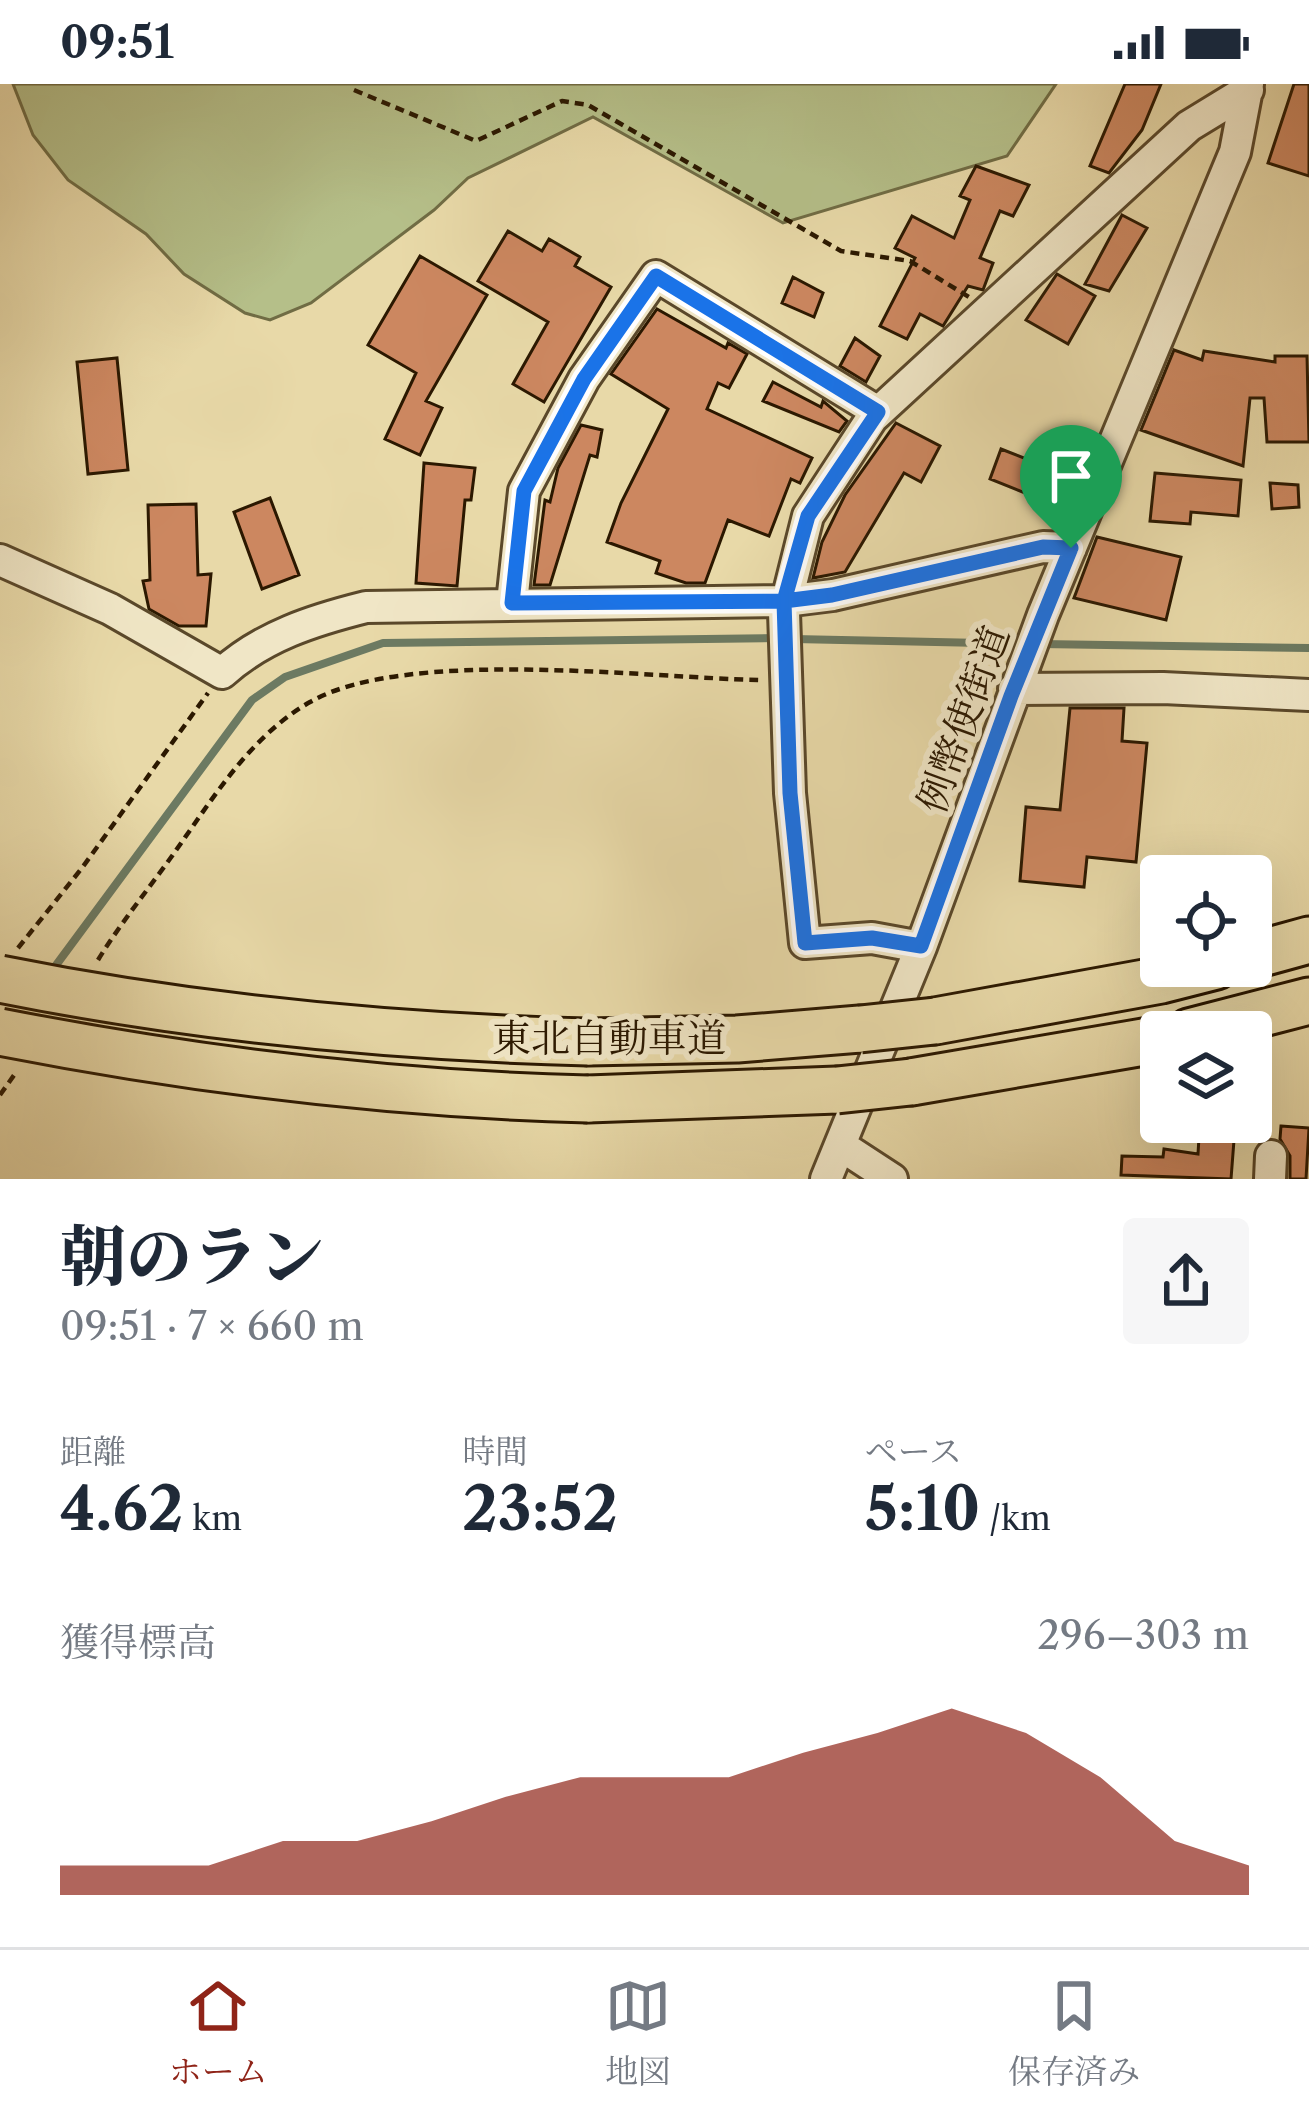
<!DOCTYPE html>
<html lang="ja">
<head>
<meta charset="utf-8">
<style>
	body { margin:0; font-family:"Libre Caslon Text","Noto Serif JP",serif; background:#f6f6f7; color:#1f2937; height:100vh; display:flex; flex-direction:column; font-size:45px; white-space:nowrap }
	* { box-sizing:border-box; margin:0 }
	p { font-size:39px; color:#747a83 }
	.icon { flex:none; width:66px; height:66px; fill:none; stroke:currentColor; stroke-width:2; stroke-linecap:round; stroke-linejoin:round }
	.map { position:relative; height:1095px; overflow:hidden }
	.panel { display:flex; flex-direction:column; background:#fff; flex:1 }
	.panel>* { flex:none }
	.buttons { position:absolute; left:1140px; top:771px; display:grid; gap:24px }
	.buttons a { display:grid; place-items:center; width:132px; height:132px; border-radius:12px; background:#fff; box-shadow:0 12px 48px #0002; font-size:60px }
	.pin { position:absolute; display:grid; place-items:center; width:102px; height:102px; color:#fff; margin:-123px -51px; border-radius:50% 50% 50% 0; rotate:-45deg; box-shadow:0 0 12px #0007 }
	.pin .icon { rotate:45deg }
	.round { display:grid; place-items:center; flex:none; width:126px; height:126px; border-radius:12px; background:#f6f6f7 }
	.summary { display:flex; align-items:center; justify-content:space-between; height:204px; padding:0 60px }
	h1 { font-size:66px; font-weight:800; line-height:90px }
	.metrics { display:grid; grid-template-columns:repeat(3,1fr); gap:18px; height:204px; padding:12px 60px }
	.metrics div { display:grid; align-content:center }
	.metrics b { font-size:60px; font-weight:800 }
	.metrics small { font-size:33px; font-weight:400 }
	.metrics p { font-size:33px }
	.chart { height:336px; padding:24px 60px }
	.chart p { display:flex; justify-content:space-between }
	.chart svg { width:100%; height:216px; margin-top:12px; fill:#8f2418; opacity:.7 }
	.status { display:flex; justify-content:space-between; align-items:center; height:84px; padding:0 60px; background:#fff; direction:ltr }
	.status svg { height:33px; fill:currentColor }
	.dock { display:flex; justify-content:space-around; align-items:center; height:168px; border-top:3px solid #e0e1e3; background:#fff; font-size:33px; color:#747a83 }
	.dock a { display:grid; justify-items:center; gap:6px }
	.dock .active { color:#8f2418 }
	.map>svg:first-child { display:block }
</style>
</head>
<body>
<div class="status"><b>09:51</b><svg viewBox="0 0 49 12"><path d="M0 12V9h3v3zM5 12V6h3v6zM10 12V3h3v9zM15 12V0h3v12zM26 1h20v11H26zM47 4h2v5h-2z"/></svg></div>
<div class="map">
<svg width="1309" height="1095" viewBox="0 0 1309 1095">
	<rect width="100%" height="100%" fill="#e8d9a8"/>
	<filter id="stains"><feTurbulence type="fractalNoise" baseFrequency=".00167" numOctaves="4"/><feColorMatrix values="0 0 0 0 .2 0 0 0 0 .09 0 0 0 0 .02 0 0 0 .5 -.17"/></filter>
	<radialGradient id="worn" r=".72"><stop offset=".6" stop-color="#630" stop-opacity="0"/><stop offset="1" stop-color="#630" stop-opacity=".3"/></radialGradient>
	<path fill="#b5bf89" stroke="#706c44" stroke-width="3" d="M13,0H1056L1007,72L783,139L593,33L468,94L434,126L311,219L270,236L245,229L184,190L146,150L68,96L33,51Z"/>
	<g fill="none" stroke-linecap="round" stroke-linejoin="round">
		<path stroke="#6c7a62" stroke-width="8" d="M794,555L1025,560
			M1040,560L1309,564
			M51,888L252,616L285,593L383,559L779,554"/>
	</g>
	<path fill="#cc8760" stroke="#2b1800" stroke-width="3" d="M1125,0H1161L1142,46L1109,89L1090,82Z
		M1294,0H1309V92L1268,79Z
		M976,82L1029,101L1013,132L1000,127L980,174L993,179L983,206L968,202L943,242L920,230L907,255L880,242L915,174L895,164L912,132L954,154L970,116L960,112Z
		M1122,131L1147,144L1109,207L1085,200Z
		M508,147L542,167L549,155L580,173L575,182L611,203L544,318L513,300L548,238L478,197Z
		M420,172L487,211L426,317L442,324L420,371L385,355L416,289L368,261Z
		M1057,190L1095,212L1068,260L1026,236Z
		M793,193L823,209L814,233L782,219Z
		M657,225L726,264L728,259L747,270L729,304L718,299L707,325L812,374L800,399L791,395L769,452L728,436L705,499H686L656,489L660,477L607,458L621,419L668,325L611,290Z
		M855,254L880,272L866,298L840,282Z
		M1174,266L1202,276L1204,267L1275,278V272H1307L1309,358H1267L1264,314H1250L1243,382L1141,346Z
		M117,274L128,386L88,390L77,278Z
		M773,298L821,323L823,317L847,337L839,348L763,317Z
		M896,339L940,362L921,398L904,389L845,488L813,494L822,458L845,411Z
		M581,341L602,346L597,373L590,371L550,501H534L545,416L550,418L558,384Z
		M1001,365L1042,381L1030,411L990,395Z
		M424,379L475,384L471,416H465L457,502L416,499Z
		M1155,389L1241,396L1238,432L1191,428L1190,440L1150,437Z
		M1270,399L1298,401L1299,423L1272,425Z
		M270,414L299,491L262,505L234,428Z
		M196,420L198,491L211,490L206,542H179L149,525L143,497L150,496L148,421Z
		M1097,453L1181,473L1166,536L1074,514Z
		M1070,624H1124L1122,657L1147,659L1136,778L1087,773L1084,803L1020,797L1026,723L1060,726Z
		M1281,1042L1309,1044L1306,1095H1290V1072L1280,1055Z
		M1199,1053L1234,1056L1231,1095L1121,1091L1122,1072L1163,1073L1164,1065L1198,1070Z"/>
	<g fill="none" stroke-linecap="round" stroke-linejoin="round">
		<defs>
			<path id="minor" d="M0,476L110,525L222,589C263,552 314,536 366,523L785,517L833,511L1043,463L1071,464
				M512,519L524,407L584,295L656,192L878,328
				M1014,605L1163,604L1309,611
				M921,863L872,854L805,859L790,709L784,528L808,432L872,334L1189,42L1248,6
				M843,1063L892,1095
				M826,1095L921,863L1043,531L1235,68L1248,0
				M1270,1095L1271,1072"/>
			<path id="highway" d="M1251,872L1309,856
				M935,937L1161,896L1216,882
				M1189,948L1309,917
				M588,958L737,955L860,945
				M911,998L1161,955
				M588,1015L837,1006"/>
		</defs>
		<use href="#minor" stroke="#5a482a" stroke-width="36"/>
		<use href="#highway" stroke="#2b1800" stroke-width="51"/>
		<path stroke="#2b1800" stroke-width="4.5" stroke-dasharray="9 6" stroke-linecap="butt" d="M354,6L476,57L562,17L588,21L841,167L910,177L969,213
			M18,864L82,784L208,609
			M98,876C120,840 147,807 172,772C212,716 249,653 310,618C406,563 647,594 761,596
			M0,1011L17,987"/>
		<use href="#minor" stroke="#f0e6c6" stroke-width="30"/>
		<use href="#highway" stroke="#e8d9a8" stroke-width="45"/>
		<defs>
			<path id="highway-bridge" d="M0,895C194,934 390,953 588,958
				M860,945L935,937
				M0,948C194,986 390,1010 588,1015
				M837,1006L911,998"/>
		</defs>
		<use href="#highway-bridge" stroke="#2b1800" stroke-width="51" stroke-linecap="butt"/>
		<use href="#highway-bridge" stroke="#e8d9a8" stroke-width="45"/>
	</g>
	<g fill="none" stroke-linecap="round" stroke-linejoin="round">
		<defs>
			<path id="route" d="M1071,464L1043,463L832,511L784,517L808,432L878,328L656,192L584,295L524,407L512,519L784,517L790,709L805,859L872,854L921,862L1011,612L1071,464"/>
		</defs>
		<use href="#route" stroke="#fff" stroke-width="24"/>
		<use href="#route" stroke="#1a73e8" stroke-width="15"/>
	</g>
	<g text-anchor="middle" stroke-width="12" stroke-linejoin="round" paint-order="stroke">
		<g font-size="39" fill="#2b1800" stroke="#f0e6c6">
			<text transform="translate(963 635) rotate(-70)" y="14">例幣使街道</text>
			<text x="609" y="968">東北自動車道</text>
		</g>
	</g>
	<rect width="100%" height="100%" filter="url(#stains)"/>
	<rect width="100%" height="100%" fill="url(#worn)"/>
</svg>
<div class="buttons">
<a><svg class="icon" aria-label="locate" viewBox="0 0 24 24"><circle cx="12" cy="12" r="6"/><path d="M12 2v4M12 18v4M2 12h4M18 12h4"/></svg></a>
<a><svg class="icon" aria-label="layers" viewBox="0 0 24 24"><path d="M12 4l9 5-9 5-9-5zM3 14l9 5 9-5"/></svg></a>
</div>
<div class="pin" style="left:1071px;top:464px;background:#1e9e55"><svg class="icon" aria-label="arrive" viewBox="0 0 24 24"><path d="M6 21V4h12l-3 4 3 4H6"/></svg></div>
</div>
<section class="panel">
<div class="summary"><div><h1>朝のラン</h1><p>09:51 · 7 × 660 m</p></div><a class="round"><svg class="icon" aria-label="share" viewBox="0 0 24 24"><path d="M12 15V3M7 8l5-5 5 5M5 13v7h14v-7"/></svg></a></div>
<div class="metrics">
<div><p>距離</p><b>4.62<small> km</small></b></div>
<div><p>時間</p><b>23:52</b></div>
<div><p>ペース</p><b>5:10<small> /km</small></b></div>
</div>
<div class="chart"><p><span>獲得標高</span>296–303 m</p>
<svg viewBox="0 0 160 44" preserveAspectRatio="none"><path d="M0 44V38L10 38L20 38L30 33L40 33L50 29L60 24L70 20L80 20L90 20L100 15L110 11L120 6L130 11L140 20L150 33L160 38V44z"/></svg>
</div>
</section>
<nav class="dock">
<a class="active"><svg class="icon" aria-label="home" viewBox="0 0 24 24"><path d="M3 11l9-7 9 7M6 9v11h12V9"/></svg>ホーム</a>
<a><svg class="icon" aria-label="map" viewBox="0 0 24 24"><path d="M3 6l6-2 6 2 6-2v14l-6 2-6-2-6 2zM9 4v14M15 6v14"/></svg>地図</a>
<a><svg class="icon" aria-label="saved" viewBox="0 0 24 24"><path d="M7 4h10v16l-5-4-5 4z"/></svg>保存済み</a>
</nav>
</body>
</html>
